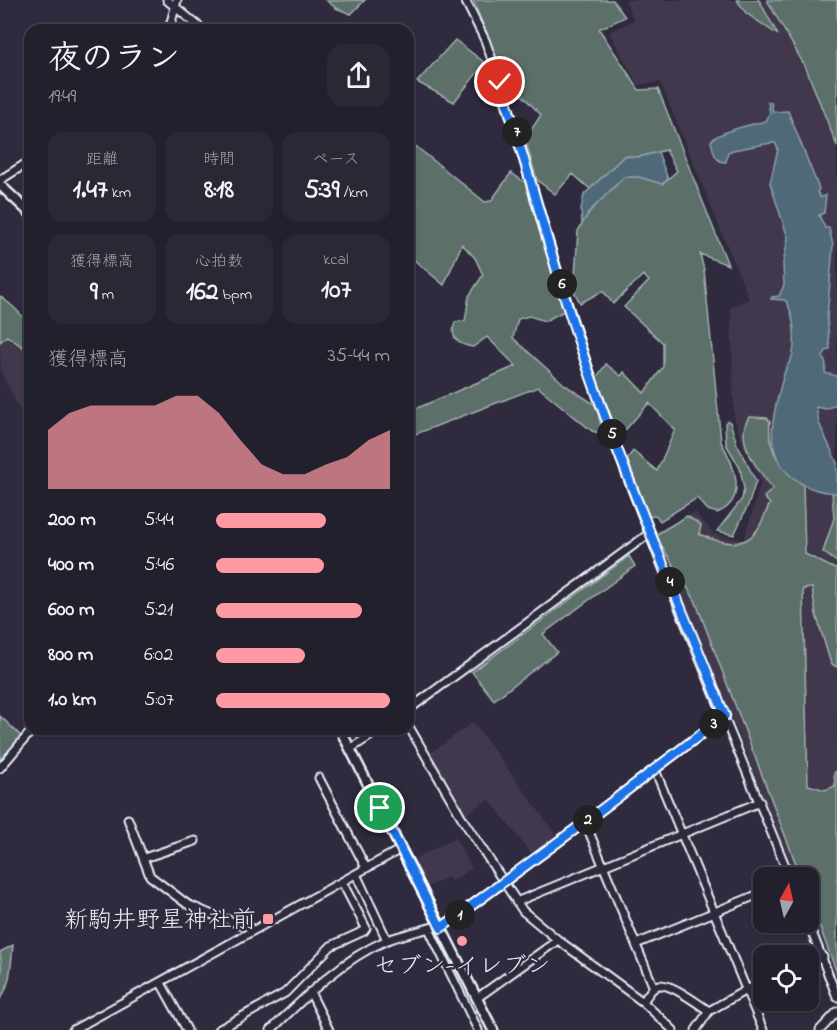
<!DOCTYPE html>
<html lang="ja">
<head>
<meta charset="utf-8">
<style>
	body { margin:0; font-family:"Indie Flower","Klee One",sans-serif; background:#2b2836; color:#f1f3f6; height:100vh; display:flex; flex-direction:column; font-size:22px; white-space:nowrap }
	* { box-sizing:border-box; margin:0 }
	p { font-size:20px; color:#a3a3aa }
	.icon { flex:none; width:33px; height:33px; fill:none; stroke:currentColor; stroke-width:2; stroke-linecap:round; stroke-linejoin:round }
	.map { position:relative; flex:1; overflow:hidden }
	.sheet { position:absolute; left:24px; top:24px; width:390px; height:711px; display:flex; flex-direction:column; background:#23202e; border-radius:18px; box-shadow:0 2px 4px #0004,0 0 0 2px #403e4a }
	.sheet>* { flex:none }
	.needle { width:39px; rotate:8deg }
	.tools { position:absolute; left:753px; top:867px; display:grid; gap:12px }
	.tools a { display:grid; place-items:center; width:66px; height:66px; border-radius:12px; background:#23202e; box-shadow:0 2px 4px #0004,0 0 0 2px #403e4a; font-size:30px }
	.pin { position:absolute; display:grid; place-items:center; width:51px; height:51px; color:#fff; margin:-26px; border:3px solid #fff; border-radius:50%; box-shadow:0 2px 6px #0007 }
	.km { position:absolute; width:30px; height:30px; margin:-15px; border-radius:50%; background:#222; color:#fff; font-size:16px; line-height:30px; text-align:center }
	.round { display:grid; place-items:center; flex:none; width:63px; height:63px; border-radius:18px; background:#2b2836 }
	.summary { display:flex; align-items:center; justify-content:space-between; height:102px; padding:0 24px }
	h1 { font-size:33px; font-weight:800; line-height:45px }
	.stats { display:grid; grid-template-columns:repeat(3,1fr); gap:9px; height:102px; padding:6px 24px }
	.stats div { display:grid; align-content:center; border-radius:15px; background:#2b2836; text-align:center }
	.stats b { font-size:26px; font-weight:800 }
	.stats small { font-size:16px; font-weight:400 }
	.stats p { font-size:16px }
	.chart { height:168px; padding:12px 24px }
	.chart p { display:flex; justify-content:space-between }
	.chart svg { width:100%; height:108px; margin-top:6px; fill:#ff9aa2; opacity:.7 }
	ul { padding:0 24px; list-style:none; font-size:20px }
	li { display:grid; grid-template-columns:96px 72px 1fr; align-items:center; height:45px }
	li i { height:15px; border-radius:8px; background:#ff9aa2 }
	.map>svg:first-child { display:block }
</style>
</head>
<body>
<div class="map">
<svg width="837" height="1030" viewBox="0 0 837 1030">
	<rect width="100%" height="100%" fill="#2f2a3d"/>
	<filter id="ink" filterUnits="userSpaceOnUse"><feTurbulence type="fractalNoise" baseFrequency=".0167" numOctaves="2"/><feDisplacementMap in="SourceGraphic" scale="12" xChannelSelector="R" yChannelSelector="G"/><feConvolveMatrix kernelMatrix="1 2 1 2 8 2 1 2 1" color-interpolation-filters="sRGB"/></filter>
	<g filter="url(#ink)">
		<path fill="#42394d" d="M625,0H837V980L809,909L808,878L796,877L745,750L653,533L695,512L714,534L744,540L761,482L743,446L734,416L731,307L749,299L660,82L638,85L609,32L634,20Z
			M7,335L30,352V412L23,416L1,372L0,343Z
			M473,722L558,837L533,856L489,799L465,815L429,754Z
			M455,838L472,868L451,881L448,877L425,888L412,860Z"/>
		<path fill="#5b6f69" stroke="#a2b0b0" stroke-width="1.5" d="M365,0L351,14L336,8L327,1Z
			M473,0H613L625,17L599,29L639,90L658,89L728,265L700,254L704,270L721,442C734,464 749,500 717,513L708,510L697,498L660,521L656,515L649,517L627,459L633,451L657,471L675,430L649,403L619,437L596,378L606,364L621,376L624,372L644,393L663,367V343L624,307L649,281L643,275L613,304L603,291L580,303L574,291L578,231L589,212L624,177H639L662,184L677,171L666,150L639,157L624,156L590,189L573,174L555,194L537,180L525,139L541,115L503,75Z
			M737,0H759L778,35L746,13Z
			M767,0H837V146L806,68Z
			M455,40L485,63L454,102L417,82Z
			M408,140L485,202L491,201L511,173L526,183L564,311L545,321L529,316L518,319L513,338L565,385L597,406L602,432L599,433L592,431L538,387L408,437V412L516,366L487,337L473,347C459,345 449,338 455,322L465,321L469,296L483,275L475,258L462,244L444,285L408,255V206L414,207L417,201L408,193Z
			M0,296C24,315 30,320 30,352L7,336L0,342Z
			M749,417L767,418L770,422C767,452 781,468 803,485L805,554L835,569L837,568V667L831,664L816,614L812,588L803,589L808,785L825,790L835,786L834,773L837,771V973L809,898L808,878L801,877L695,600L658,540L657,534L687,516L701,525L699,534C717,542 744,550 757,530C763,522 765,512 770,504L764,497L773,489C759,471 733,440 749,417Z
			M727,421L730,422L737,444L756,481L749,503L734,535L717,531L742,499L744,489L740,468L726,444L725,423Z
			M832,492L837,493V562L823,552L834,518Z
			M629,556L635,566L543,634L557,652L494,700L472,672Z
			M0,716L21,736L0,762Z
			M13,945C11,963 11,985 0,999V972L2,971L0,952Z"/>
		<path fill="#506979" stroke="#8d9fac" stroke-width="1.5" d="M768,102H771L773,112L788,111L819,189L817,192L821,198L826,195L824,213L819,215L825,228H829L833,245L827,318L830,349L826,351L823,357L826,364L825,373L837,376V404L826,409L816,407L819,423L837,463V493C818,492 806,488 791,476C760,450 775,407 784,374C786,366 792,360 793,353C796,337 794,312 785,300L771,299L772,297L779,296L784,285L783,263L788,238L770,183L778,149L775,143H771L733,150L728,152L726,162C715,163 713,150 711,141C718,131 753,124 766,121L770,113Z
			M658,152L668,179L662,184L639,177H624L589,212L582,224L581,209L584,195L624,156L639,157Z"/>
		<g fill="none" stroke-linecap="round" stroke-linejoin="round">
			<defs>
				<path id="minor" d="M167,0L203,30
					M465,0L485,40L500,82C534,188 562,297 600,402C657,563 726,719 790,878
					M169,30L177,0
					M0,180L30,161
					M408,710L650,533
					M408,725L465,823L523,911L558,940L643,1002L673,1030
					M174,729L175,731
					M350,749L381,729
					M0,768L33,729
					M655,770L763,1030
					M319,778L366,868
					M128,819L150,876L187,904L210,914L249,927L252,931
					M585,822L654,988
					M144,858L195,841
					M356,874L387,940
					M516,902L760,802
					M808,922L837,997
					M441,928L585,822L725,716
					M429,929L478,1030
					M636,944L764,892
					M808,963L823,957
					M161,983L187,1030
					M310,992L329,1030
					M477,998L558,940
					M643,1002C646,997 651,989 656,986C668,980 698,1004 709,1011L696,1030
					M709,1011L746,990L764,982
					M73,1030L401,849
					M218,1030L285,993L331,946L364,931L366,928L342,882
					M271,1030C306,996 340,961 385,941C402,934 422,931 439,925
					M820,1030L837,1012"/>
				<path id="major" d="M0,185L30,213
					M340,729L493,1030"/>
			</defs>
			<use href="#minor" stroke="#e8f1f8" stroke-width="11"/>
			<use href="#major" stroke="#e8f1f8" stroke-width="13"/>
			<use href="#minor" stroke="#2f2a3d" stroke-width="7"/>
			<use href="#major" stroke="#2f2a3d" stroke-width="8"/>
		</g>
	</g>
	<g fill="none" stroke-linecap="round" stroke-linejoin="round" filter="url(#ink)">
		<defs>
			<path id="route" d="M380,808L441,928L585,822L725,716C675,591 620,467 578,339C550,254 528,167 500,82"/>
		</defs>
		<use href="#route" stroke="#fff" stroke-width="12"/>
		<use href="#route" stroke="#1a73e8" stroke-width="8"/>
	</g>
	<g fill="#ff9aa2" stroke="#2f2a3d" stroke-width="2">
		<rect x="262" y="913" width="12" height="12" rx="3"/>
		<circle cx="462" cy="941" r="6"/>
	</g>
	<g text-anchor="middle" stroke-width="4.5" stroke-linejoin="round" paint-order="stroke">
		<g font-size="24" fill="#e8f1f8" stroke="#2f2a3d" text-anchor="end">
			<text x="256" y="927">新駒井野星神社前</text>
			<text x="462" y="973" text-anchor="middle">セブン-イレブン</text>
		</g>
	</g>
</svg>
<div class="tools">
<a><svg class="needle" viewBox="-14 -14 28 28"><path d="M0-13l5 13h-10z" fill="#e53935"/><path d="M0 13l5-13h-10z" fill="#a3a3aa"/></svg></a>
<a><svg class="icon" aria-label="locate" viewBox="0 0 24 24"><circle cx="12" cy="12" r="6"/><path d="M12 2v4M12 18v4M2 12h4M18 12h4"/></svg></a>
</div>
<div class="pin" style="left:380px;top:808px;background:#1e9e55"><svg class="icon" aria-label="arrive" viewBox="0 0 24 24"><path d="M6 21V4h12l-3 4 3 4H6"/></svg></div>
<div class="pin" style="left:500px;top:82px;background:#d93025"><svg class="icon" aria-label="check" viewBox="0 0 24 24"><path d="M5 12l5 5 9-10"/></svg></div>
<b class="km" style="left:460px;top:915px">1</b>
<b class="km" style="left:588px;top:820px">2</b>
<b class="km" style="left:714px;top:724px">3</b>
<b class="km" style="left:670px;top:582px">4</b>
<b class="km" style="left:612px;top:434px">5</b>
<b class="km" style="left:562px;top:284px">6</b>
<b class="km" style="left:517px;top:132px">7</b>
<section class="sheet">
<div class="summary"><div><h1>夜のラン</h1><p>19:49</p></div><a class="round"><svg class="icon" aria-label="share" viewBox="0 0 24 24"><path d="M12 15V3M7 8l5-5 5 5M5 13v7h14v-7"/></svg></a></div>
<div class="stats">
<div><p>距離</p><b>1.47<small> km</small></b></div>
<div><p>時間</p><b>8:18</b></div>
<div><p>ペース</p><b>5:39<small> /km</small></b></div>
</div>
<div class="stats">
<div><p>獲得標高</p><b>9<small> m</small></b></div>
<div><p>心拍数</p><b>162<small> bpm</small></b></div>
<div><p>kcal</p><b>107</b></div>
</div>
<div class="chart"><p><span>獲得標高</span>35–44 m</p>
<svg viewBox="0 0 160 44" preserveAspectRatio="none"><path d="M0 44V20L10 13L20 10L30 10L40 10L50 10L60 6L70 6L80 13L90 24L100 34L110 38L120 38L130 34L140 31L150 24L160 20V44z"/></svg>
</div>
<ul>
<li><b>200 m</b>5:44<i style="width:63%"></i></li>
<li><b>400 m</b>5:46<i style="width:62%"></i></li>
<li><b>600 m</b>5:21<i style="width:84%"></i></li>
<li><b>800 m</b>6:02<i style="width:51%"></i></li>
<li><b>1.0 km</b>5:07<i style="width:100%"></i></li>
</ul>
</section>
</div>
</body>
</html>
